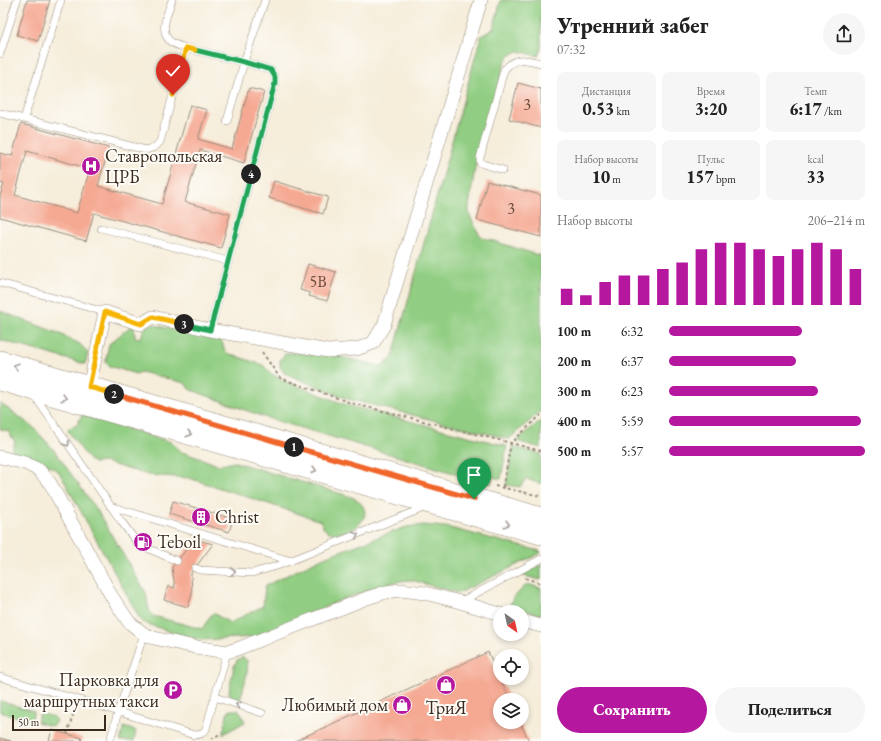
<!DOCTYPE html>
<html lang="ru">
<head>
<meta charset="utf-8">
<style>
	body { margin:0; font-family:"EB Garamond",serif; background:#f6f6f6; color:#222; height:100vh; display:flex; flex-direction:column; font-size:15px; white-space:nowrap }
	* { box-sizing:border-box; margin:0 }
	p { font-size:13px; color:#767676 }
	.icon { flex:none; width:22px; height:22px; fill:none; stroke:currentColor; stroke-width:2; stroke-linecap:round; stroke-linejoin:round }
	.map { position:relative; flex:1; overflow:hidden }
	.sheet { display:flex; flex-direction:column; background:#fff; width:340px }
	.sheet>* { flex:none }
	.needle { width:26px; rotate:147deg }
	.buttons { position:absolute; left:493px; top:605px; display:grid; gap:8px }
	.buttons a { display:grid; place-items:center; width:36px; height:36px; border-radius:50%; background:#fff; box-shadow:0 2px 6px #0003; font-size:20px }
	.scale { position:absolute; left:12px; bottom:10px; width:94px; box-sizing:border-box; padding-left:4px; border:2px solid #3b2a1e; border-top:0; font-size:11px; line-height:14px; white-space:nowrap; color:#3b2a1e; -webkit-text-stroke:3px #fdfcf7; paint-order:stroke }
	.pin { position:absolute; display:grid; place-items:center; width:34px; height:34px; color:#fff; margin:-41px -17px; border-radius:50% 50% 50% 0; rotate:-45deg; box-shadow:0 0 4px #0007 }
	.pin .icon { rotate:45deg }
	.km { position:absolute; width:20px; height:20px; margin:-10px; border-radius:50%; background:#222; color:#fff; font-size:11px; line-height:20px; text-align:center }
	.round { display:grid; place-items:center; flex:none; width:42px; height:42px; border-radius:21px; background:#f6f6f6 }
	.summary { display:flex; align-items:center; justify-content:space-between; height:68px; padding:0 16px }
	h1 { font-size:22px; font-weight:800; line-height:30px }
	.metrics { display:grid; grid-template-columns:repeat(3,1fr); gap:6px; height:68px; padding:4px 16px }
	.metrics div { display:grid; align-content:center; border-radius:8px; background:#f6f6f6; text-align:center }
	.metrics b { font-size:17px; font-weight:800 }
	.metrics small { font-size:11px; font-weight:400 }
	.metrics p { font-size:11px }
	.chart { height:112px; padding:8px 16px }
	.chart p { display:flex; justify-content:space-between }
	.chart svg { width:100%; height:72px; margin-top:4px; stroke:#b5179e; stroke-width:6 }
	.button { display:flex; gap:8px; margin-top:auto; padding:8px 16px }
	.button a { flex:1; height:46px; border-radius:24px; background:#b5179e; color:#fff; font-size:16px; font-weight:800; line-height:46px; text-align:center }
	.button a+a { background:#f6f6f6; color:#222 }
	ul { padding:0 16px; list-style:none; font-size:13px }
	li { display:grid; grid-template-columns:64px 48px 1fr; align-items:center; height:30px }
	li i { height:10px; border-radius:5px; background:#b5179e }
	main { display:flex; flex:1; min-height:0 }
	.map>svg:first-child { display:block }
</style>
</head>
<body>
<main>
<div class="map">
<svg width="541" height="741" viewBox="0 0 541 741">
	<rect width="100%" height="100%" fill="#fdfcf7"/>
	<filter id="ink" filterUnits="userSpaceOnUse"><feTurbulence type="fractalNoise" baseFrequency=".025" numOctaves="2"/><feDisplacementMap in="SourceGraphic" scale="8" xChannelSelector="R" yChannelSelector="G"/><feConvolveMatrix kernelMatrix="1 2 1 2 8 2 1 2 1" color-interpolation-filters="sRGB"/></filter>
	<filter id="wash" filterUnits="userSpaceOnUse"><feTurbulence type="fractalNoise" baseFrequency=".012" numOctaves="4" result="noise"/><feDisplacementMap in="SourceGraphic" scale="16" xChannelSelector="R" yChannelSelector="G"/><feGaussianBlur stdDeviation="0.9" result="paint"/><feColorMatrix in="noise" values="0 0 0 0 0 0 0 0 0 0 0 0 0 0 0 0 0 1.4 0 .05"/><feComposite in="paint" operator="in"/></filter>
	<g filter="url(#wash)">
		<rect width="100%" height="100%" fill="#f6edda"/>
		<path fill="#91cd82" stroke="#667c50" d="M501,0H541V49L538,56L518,51L509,56L505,62L475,168L469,206V213L472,220L479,234L484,238L541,256V411L509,439L348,399L284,373L280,367V360L286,353H324L380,366L392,359L481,36L493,29Z
			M0,311L58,333L80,344L88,353L85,364L0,340Z
			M151,324L219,340C225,343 222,348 227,353L263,365L270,373L282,380L347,405L507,446L501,479L493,477L491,484L264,417L189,389L185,383L141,372L136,374L109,366L106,363V359L109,344L131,326L134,327L135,337L141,338L144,328Z
			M0,403L33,427L54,450L98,512L146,593L149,610L150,613L153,616L202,629L211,615L213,613L230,623L263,606L265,586L324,557L406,527L424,525L446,527L540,551L541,553L461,592L458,593L411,580L401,581L388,584L346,598L256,637L201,640L183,636L144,623L140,619L62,477L57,470L46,464L14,456L11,453L15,442L8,431L0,429Z
			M82,415L171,442L182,452L219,465L235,462L352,497C386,515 344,541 327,531C323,529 322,524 321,521L189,478L148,475L104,462L95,463L89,460L68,431L69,428L77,425Z
			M541,420V448L516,441Z
			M513,447L541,454V484L526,479L520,487L506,485Z
			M541,565V580L520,575Z
			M527,584L541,588V615L509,606L514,597Z
			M243,657C244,658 247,660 247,661C250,667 242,693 240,700L232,698L230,695L229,691L234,666L237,660Z
			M0,701L34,711L31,721L0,712Z
			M230,710H239L245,722L223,734L227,714Z
			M40,713L54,717L56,720L54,725L51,726L37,722Z
			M124,727L136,731L134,741H120Z"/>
		<g id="blocks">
			<path fill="#f5a993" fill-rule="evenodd" d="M27,0H50L38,41L17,35Z
				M518,83L541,89V128L509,119Z
				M249,88L264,92L244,163L200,150L185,202L230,214L221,248L94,213L86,241L0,217V196L4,184L0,183V153L12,156L21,124L109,148L98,186L162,204L190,105L207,110L198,139L232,149ZM27,151L90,169L77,213L15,195Z
				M274,181L328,197L323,214L269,198Z
				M487,181L541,195V237L477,220Z
				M308,264L336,272L327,301L309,296L310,293L300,290Z
				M173,501L233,519L229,532L169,514Z
				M195,539L213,544L191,573L192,594L188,607L164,600L168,586L175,588L172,567Z
				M488,652L510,700H500V722H520L529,741H295Z
				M52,730L82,738L81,741H49Z
				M0,738L11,741H0Z"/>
		</g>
	</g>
	<g filter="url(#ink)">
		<use href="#blocks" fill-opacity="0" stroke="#988c7c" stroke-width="1"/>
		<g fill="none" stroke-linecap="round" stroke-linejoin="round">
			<defs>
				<path id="lane" d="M186,48L244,62L265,0
					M0,54L17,0
					M0,113L24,119L61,0
					M24,119L146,150L155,147L160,142L186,48C181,46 175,45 171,42C158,32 168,12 172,0
					M503,170L483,164L480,162V158L504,70C516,56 525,59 541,63
					M101,228L228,261
					M0,283L105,312
					M210,330L275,83V77L271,70L244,62L227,121
					M34,395L121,521L138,544L177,561
					M110,506L291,561
					M195,568L200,570L252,573L277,566L426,507
					M460,602L541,559
					M0,677L83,701L194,735C200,735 202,734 206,729L227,652
					M215,697L262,713
					M110,741L118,712L144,634"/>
				<path id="street" d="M89,387L105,312L141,324L153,317L210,330L328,351L357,349L373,343L384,325L481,0
					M0,457L25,463L39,470L50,483L112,597L129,622L144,634L154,638L195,647L227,652L237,649L367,598L386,592L401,590L425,593L460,602L500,614
					M522,621L541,626"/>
				<path id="primary" d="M0,361L541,518
					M0,380L433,504L541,534"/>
			</defs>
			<use href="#lane" stroke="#988c7c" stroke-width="8"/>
			<use href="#street" stroke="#988c7c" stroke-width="14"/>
			<use href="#primary" stroke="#988c7c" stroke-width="22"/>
			<path stroke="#988c7c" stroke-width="2" stroke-dasharray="3 3" stroke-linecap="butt" d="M262,352L280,378L351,403L511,443L541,451
				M495,486L541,496
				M503,487L511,443L541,415
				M525,578L541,583
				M67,734L73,715
				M211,739L222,733"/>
			<use href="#lane" stroke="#fff" stroke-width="7"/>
			<use href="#street" stroke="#fff" stroke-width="13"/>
			<use href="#primary" stroke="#fff" stroke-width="21"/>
		</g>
		<defs><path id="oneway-chevron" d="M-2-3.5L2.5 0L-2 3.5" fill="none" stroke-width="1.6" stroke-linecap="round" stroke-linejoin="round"/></defs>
		<g stroke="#a79f9a">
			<use href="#oneway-chevron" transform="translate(16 366) rotate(-164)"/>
			<use href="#oneway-chevron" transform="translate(64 398) rotate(16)"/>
			<use href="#oneway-chevron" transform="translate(189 434) rotate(16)"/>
			<use href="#oneway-chevron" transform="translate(67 444) rotate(56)"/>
			<use href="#oneway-chevron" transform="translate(314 470) rotate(16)"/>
			<use href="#oneway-chevron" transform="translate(507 524) rotate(15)"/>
			<use href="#oneway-chevron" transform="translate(356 535) rotate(-22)"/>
			<use href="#oneway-chevron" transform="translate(233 572) rotate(3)"/>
			<use href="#oneway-chevron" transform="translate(238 705) rotate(-161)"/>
		</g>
	</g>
	<g fill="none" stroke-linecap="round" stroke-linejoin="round" filter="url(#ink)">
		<defs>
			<path id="split-1" d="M294,447L474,499"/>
			<path id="split-2" d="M114,394L294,447"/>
			<path id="split-3" d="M114,394L89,387L105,312L141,324L153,317L184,324"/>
			<path id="split-4" d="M184,324L210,330L251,174"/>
			<path id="split-5" d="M195,50L244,62L271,70L275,77V83L251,174"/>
			<path id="split-6" d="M173,95L186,48L195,50"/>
		</defs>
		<use href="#split-1" stroke="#fff" stroke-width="8"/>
		<use href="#split-2" stroke="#fff" stroke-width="8"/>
		<use href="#split-3" stroke="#fff" stroke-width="8"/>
		<use href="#split-4" stroke="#fff" stroke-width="8"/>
		<use href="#split-5" stroke="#fff" stroke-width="8"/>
		<use href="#split-6" stroke="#fff" stroke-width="8"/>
		<use href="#split-1" stroke="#f0652b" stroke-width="5"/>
		<use href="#split-2" stroke="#f0652b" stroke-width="5"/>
		<use href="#split-3" stroke="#f5b400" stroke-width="5"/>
		<use href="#split-4" stroke="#22a559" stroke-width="5"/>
		<use href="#split-5" stroke="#22a559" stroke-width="5"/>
		<use href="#split-6" stroke="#f5b400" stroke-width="5"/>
	</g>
	<defs>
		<symbol id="hospital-disc" viewBox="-11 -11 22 22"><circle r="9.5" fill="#b5179e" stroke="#fdfcf7"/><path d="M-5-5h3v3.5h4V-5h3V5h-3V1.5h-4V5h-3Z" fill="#fff"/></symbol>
		<symbol id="building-disc" viewBox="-11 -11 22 22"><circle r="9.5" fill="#b5179e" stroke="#fdfcf7"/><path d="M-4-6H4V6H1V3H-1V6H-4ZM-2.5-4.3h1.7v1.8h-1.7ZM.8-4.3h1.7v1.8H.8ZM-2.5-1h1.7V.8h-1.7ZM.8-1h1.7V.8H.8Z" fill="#fff"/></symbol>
		<symbol id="fuel-disc" viewBox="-11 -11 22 22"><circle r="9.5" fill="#b5179e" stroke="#fdfcf7"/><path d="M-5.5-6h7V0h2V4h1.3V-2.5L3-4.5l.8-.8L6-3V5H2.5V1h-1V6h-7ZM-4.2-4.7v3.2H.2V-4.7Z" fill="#fff"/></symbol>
		<symbol id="shop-disc" viewBox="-11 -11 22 22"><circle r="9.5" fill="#b5179e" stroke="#fdfcf7"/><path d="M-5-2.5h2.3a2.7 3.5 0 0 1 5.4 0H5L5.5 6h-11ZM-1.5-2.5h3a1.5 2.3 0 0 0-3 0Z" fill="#fff"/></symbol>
		<symbol id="parking-disc" viewBox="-11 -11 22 22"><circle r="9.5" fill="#b5179e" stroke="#fdfcf7"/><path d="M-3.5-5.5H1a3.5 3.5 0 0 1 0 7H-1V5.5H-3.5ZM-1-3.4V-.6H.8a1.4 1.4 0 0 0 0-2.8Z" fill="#fff"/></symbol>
	</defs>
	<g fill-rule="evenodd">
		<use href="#hospital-disc" x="80" y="155" width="22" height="22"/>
		<use href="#building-disc" x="190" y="506" width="22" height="22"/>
		<use href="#fuel-disc" x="132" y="531" width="22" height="22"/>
		<use href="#shop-disc" x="435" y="674" width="22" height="22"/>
		<use href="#parking-disc" x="162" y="679" width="22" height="22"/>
		<use href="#shop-disc" x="391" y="694" width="22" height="22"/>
	</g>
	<g text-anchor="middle" stroke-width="4" stroke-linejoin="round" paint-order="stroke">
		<g font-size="16" fill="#6a4a3b">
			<text x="527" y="110">3</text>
			<text x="511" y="214">3</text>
			<text x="318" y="287">5В</text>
		</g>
		<g font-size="18" fill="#3b2a1e" stroke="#fdfcf7" text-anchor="start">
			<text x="105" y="162">Ставропольская<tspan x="105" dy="21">ЦРБ</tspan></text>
			<text x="215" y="523">Christ</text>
			<text x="157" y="548">Teboil</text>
			<text x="159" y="686" text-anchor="end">Парковка для<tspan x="159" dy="21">маршрутных такси</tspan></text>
			<text x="388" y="711" text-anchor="end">Любимый дом</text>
			<text x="446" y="714" text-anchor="middle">ТриЯ</text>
		</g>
	</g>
</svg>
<div class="buttons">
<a><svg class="needle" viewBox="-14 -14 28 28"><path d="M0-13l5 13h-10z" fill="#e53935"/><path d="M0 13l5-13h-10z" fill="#767676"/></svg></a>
<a><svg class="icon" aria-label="locate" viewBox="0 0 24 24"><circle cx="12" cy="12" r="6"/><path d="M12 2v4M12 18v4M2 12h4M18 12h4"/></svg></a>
<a><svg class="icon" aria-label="layers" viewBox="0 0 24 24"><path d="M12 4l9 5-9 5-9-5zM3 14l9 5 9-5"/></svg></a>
</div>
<div class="scale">50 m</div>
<div class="pin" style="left:474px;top:499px;background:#1e9e55"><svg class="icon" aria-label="arrive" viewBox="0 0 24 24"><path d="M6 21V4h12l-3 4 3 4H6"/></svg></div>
<div class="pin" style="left:173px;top:95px;background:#d93025"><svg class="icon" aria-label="check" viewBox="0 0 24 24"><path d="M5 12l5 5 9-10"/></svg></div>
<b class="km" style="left:294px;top:447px">1</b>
<b class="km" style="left:114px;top:394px">2</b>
<b class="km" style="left:184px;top:324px">3</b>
<b class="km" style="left:251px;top:174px">4</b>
</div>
<section class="sheet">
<div class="summary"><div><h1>Утренний забег</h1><p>07:32</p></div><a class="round"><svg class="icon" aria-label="share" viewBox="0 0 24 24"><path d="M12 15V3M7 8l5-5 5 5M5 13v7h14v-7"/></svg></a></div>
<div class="metrics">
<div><p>Дистанция</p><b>0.53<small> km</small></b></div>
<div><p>Время</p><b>3:20</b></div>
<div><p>Темп</p><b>6:17<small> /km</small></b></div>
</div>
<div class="metrics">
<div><p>Набор высоты</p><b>10<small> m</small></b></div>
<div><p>Пульс</p><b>157<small> bpm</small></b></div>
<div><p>kcal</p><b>33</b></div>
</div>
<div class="chart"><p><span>Набор высоты</span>206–214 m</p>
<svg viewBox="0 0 160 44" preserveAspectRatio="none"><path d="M5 44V34M15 44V38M25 44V30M35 44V26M45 44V26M55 44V22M65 44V18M75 44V10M85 44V6M95 44V6M105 44V10M115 44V14M125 44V10M135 44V6M145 44V10M155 44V22"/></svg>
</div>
<ul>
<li><b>100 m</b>6:32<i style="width:68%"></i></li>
<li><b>200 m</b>6:37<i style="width:65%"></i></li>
<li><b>300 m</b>6:23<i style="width:76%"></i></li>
<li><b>400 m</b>5:59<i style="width:98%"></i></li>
<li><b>500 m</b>5:57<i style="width:100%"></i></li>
</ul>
<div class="button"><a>Сохранить</a><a>Поделиться</a></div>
</section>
</main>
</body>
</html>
